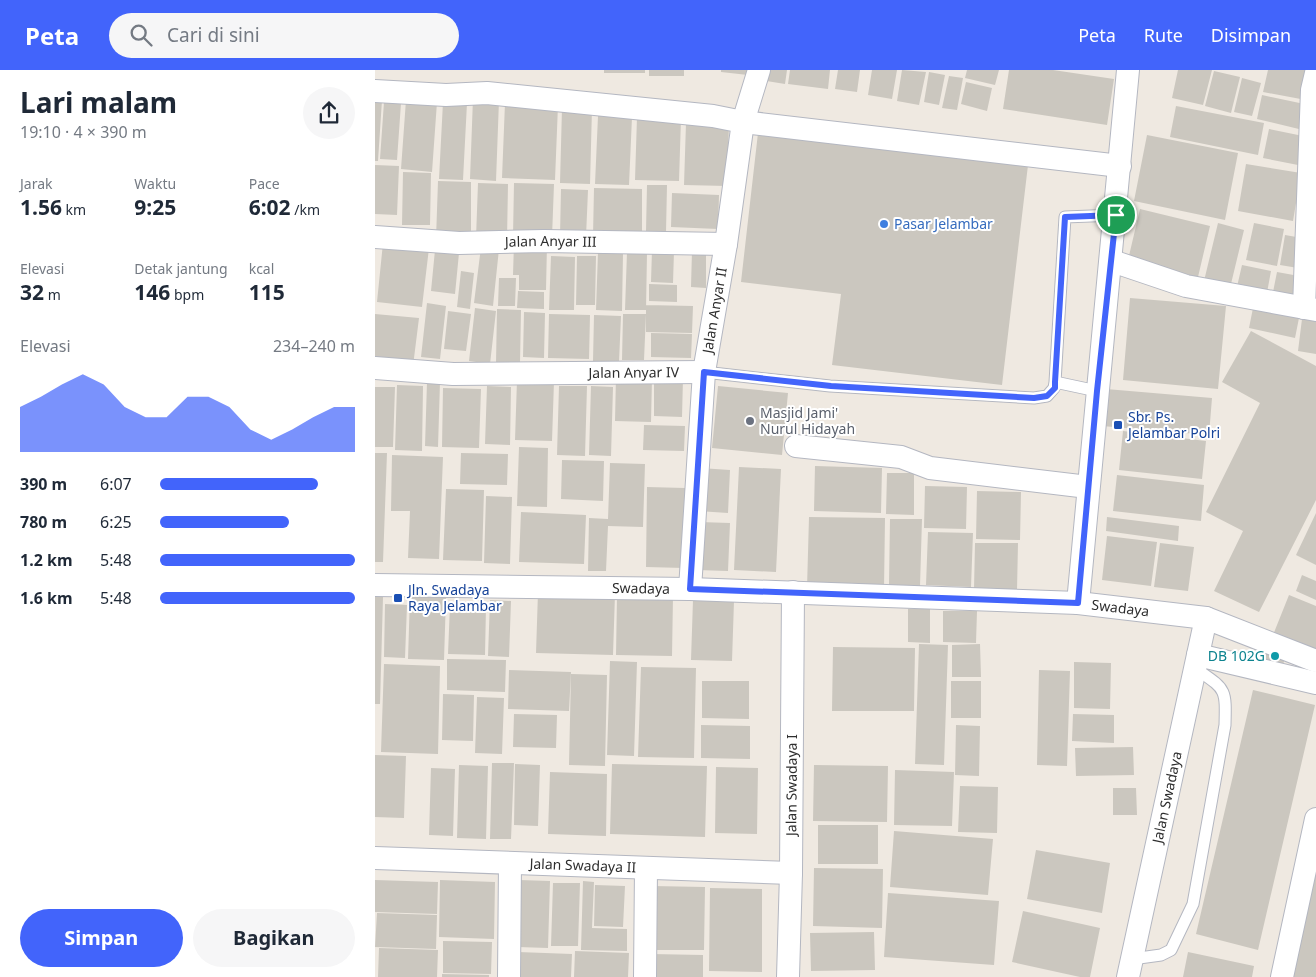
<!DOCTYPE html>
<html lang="id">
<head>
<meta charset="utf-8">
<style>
	body { margin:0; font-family:"Noto Sans",sans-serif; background:#f6f6f7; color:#1f2937; height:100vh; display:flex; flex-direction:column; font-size:19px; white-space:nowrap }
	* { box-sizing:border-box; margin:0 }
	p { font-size:16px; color:#747a83 }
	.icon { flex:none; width:28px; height:28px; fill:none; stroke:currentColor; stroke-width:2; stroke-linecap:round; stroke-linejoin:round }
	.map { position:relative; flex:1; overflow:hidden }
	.side { display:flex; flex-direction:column; background:#fff; width:375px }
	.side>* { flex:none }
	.pin { position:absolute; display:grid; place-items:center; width:42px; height:42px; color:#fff; margin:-21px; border:2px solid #fff; border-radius:50%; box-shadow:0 1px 5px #0007 }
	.round { display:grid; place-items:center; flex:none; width:52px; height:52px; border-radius:26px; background:#f6f6f7 }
	.headline { display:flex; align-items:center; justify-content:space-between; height:85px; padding:0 20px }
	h1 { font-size:28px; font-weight:700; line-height:38px }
	.stats { display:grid; grid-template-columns:repeat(3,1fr); gap:8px; height:85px; padding:5px 20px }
	.stats div { display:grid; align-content:center }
	.stats b { font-size:21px; font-weight:700 }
	.stats small { font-size:14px; font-weight:400 }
	.stats p { font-size:14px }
	.chart { height:140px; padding:10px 20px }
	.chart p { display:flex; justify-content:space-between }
	.chart svg { width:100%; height:90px; margin-top:5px; fill:#4264fb; opacity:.7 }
	.cta { display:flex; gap:10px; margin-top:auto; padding:10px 20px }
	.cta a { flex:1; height:58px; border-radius:30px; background:#4264fb; color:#fff; font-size:20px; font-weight:700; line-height:58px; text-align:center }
	.cta a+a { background:#f6f6f7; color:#1f2937 }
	ul { padding:0 20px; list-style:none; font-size:16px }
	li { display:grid; grid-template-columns:80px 60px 1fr; align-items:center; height:38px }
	li i { height:12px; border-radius:6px; background:#4264fb }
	header { display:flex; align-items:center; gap:30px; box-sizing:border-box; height:70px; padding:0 25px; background:#4264fb; color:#fff }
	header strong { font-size:24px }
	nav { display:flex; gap:28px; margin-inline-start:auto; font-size:18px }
	.search { width:350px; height:45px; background:#f6f6f7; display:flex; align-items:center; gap:12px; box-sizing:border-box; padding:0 18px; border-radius:28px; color:#747a83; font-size:19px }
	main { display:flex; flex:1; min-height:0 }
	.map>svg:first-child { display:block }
</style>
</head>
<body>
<header>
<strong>Peta</strong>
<div class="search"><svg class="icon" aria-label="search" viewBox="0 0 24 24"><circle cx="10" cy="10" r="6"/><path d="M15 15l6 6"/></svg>Cari di sini</div>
<nav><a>Peta</a><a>Rute</a><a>Disimpan</a></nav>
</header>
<main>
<section class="side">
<div class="headline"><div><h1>Lari malam</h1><p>19:10 · 4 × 390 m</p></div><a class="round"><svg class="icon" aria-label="share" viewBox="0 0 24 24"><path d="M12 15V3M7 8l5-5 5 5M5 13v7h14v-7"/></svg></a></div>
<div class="stats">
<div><p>Jarak</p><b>1.56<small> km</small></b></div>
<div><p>Waktu</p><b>9:25</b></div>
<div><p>Pace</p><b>6:02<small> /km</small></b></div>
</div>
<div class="stats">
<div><p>Elevasi</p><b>32<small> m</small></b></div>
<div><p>Detak jantung</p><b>146<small> bpm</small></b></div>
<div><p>kcal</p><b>115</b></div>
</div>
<div class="chart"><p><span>Elevasi</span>234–240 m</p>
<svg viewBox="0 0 160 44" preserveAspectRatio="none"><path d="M0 44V22L10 17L20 11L30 6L40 11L50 22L60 27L70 27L80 17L90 17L100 22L110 33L120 38L130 33L140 27L150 22L160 22V44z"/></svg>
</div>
<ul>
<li><b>390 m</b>6:07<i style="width:81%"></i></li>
<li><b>780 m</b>6:25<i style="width:66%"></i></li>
<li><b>1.2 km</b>5:48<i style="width:100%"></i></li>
<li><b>1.6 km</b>5:48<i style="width:100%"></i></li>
</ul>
<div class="cta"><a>Simpan</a><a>Bagikan</a></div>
</section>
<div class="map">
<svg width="941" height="907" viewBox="0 0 941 907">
	<rect width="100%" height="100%" fill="#efe9e1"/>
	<path fill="#cbc7bf" d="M229,0H270V3H229Z
		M274,0H309V6H274Z
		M346,0H373V5L346,2Z
		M388,0H412L410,14L386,10Z
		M415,0H455L453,19L413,14Z
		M463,0H485L482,22L460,19Z
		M497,0H522L517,29L493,25Z
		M527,0L551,2L544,35L522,31Z
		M592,0H624L620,15L590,8Z
		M634,0H678L739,9L732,55L628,39Z
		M803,0H837L828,35L797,28Z
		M893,0H937L931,30L888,22Z
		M839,1L865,7L856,43L830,36Z
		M554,2L570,5L564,35L549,32Z
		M574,6L588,8L582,40L567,38Z
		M867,8L886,13L877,46L859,42Z
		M591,12L617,18L612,41L586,34Z
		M887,25L934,35L928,60L882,49Z
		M98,28L124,30L121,111L95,109Z
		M0,29L7,30L3,91H0Z
		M31,30L62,32L57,102L26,99Z
		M9,32L26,33L22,90L5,89Z
		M68,32L92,33L88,110L64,109Z
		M130,33L183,35L180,110L127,108Z
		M801,36L889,53L883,85L795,67Z
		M187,38H217L215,114L185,113Z
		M223,46L257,47L254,115L220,114Z
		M262,47L306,48L304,111L260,110Z
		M311,53H354L352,116L309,115Z
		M894,59L928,66L923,95L888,88Z
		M383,63L653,95L627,315L457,295L466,224L366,212Z
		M772,65L863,83L850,150L759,131Z
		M871,94L926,103L918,151L863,141Z
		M0,95L24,96L22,145L0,144Z
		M28,102L56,103L55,155H27Z
		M63,111L96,112V169H61Z
		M103,113L133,114L132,169L101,168Z
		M139,113L179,114L177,167L138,166Z
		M272,115H292L291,162L271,161Z
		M219,118L267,119V167L218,166Z
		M186,119L213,120L211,167L185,166Z
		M297,123L344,125L343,159L296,157Z
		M765,139L835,156L823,207L753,190Z
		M843,153L869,160L855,218L829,211Z
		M879,153L909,159L902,196L871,190Z
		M910,165L927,168L923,198L905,195Z
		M8,173L54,178L47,237L2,232Z
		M139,173L172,174L171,220H144V205H138Z
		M106,177L124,179L118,236L99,233Z
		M60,180L84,183L80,224L56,221Z
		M277,180L299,181L298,213L276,212Z
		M317,181L331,182V218L316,217Z
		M223,182L248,183L247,241L221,240Z
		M252,182L272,183L271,240H250Z
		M176,186L200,187L199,240H174Z
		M202,186H221L220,235H201Z
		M867,195L896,201L891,228L861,221Z
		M86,201L99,203L95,239L82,237Z
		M902,202L924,206L919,232L897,227Z
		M124,208H141L140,236H123Z
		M274,214L302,215V232L274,231Z
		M143,221L169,222V239L142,238Z
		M755,228L851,236L843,319L748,310Z
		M52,233L71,236L65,289L46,287Z
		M271,235L318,236L317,263L271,262Z
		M100,238L121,241L115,294L94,291Z
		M878,238L924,248L920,268L874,258Z
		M122,239L146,240L145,293H121Z
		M73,241L96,244L91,281L69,279Z
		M149,242L170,243L169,288L148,287Z
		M0,244L44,248L38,296L0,292Z
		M174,244L215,245L214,289L173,288Z
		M248,244H271L269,290H247Z
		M219,245L246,246L244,292L218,291Z
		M927,249L941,251V284L923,281Z
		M876,261L941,296V430L884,542L839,521L868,461L831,442L885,333L847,312Z
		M276,263L317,264L316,288L276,287Z
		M241,306L277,308L276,352L240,351Z
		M279,308H308L307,347L279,346Z
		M142,310L179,311L177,371L140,370Z
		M52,312H65L63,377L50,376Z
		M22,315L48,316L47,381L20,380Z
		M112,316L136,317L135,375L110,374Z
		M184,316H212L210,386L182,385Z
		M216,316L238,317L236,386L214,385Z
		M343,316L413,323L407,385L337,378Z
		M0,317H20L18,377H0Z
		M68,318L106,319L104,378L67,377Z
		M731,319L837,328L834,365L727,356Z
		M269,355L310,356L309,381L268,380Z
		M748,361L831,371L827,409L744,400Z
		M144,377L173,378L172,437L142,436Z
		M0,383H12L8,492H0Z
		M86,383L133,384L132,415L85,414Z
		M17,385L68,387L64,489L33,488L35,441H16Z
		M187,390L229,391L228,431L186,429Z
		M235,393L270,394L268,457L233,456L231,501H213L214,448L233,449Z
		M440,396L507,398L506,443L439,441Z
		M364,397L406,399L401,502L359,500Z
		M325,398L355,400L353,443L323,441Z
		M512,403H539V445L511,444Z
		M742,405L829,415L826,451L738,441Z
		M550,416L592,417L591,459L549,458Z
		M272,417L310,418L309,498L271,497Z
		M71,419L109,420L107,491L68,490Z
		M602,421L646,422L645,470L601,469Z
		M111,426L137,427L135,494L109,493Z
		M146,442L211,445L209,494L144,492Z
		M941,443V495L921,485Z
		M434,447L510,448L509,519L432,518Z
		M732,447L804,456L803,471L731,461Z
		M515,449H547L545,516L514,515Z
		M324,452L355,453L353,501L322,500Z
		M553,462L598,463L596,517L551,515Z
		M732,466L782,472L776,516L727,510Z
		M600,473H643L642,520L599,519Z
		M785,473L819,477L813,521L779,517Z
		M927,505L941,511V530L921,521Z
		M163,522L240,524L238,585L161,583Z
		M914,525L941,536V588L896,570Z
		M35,526L71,527L69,590L33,589Z
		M242,526H298L297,586L241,585Z
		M0,527H8L5,634H0Z
		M115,530L136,531L134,587L113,586Z
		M318,530L359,531L357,591L316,590Z
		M10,534L32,535L30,588L9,587Z
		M75,535L111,536L110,585L73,584Z
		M533,539H555V573L533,572Z
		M568,541H602L601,573L568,572Z
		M544,574L573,575L569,695L540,694Z
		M605,574L606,607H577V575Z
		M458,577L540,578L539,641H457Z
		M892,578L911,584L908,595L888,589Z
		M72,589L131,590L130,622L72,620Z
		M235,591L262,592L259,686L232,685Z
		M699,592L736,593L735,639L699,638Z
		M9,594L65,596L63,684L6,682Z
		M266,597L321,598L319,688L263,687Z
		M134,600L196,602L194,641L133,639Z
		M664,600L695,601L692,696L662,695Z
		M196,604L232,605L230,696L194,695Z
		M327,611H374V649L327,648Z
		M576,611H606V648H576Z
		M878,620L940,635L883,880L821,864Z
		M68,624L99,625L98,671L67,670Z
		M102,627L129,628L127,684L100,683Z
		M139,644L182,645L181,678L138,677Z
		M698,644L739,645V673L697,671Z
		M326,655L375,656V689L326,688Z
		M581,655L605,656L604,706L580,705Z
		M758,677L759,705L701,706L700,678Z
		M0,685L31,686L29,748L0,747Z
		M117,693H139L136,769H115Z
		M140,694L165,695L163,756L139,755Z
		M237,694L332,696L330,767L235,764Z
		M84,695L113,696L111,769L82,768Z
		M439,695L513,696L512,752L438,751Z
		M341,697L383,698L382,764L340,763Z
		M56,698L80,699L78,766L54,765Z
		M520,700L579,702L577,756L519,755Z
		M175,702L232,704L231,766L173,764Z
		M585,716L623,717L622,763L583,762Z
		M738,718H761L762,745H738Z
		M443,755H503V794H443Z
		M519,761L618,769L613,825L515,817Z
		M661,780L735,793L727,843L652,829Z
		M941,784V907H910Z
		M439,798L508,799L507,858L438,856Z
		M0,810L63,812L62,844L0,842Z
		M65,810L120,812L119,869L64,867Z
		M144,810L175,811L173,878L143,877Z
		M208,811L219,812L217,858L252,859V881L206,880Z
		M178,813H205L203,876H176Z
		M220,815L250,816L248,857L219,856Z
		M277,816L330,817L329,880H276Z
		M335,818L387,819V902L334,901Z
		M513,823L624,831L619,895L509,887Z
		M648,841L725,858L715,907H705L637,892Z
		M2,843L62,845L61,879L0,877Z
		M499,862L500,900L436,901L435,863Z
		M68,871L117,872L116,904L68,903Z
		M4,878L63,880L62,907H3Z
		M200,881L254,883L253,907H199Z
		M143,882L197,884L196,907H142Z
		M813,882L879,896L877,907H808Z
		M276,884L328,885V907H276Z
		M67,904L114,905V907H67Z"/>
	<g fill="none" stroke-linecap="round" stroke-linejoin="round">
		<defs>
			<path id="service" d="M329,302L455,316L659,328L672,326L679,318L680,312L690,147L741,145
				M680,312L722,321
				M757,889L786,885L796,880L818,834L850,655C851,617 851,620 820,598"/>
			<g id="minor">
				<path d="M0,21L71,25L112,23L338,46L368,52L745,96"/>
				<path id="s1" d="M0,167L84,173L169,171L351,174"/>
				<path d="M737,191L811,216L941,240"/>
				<path d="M929,238L937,20L941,3"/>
				<path id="s2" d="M0,298L78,304L329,302"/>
				<path d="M421,376L526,387L555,398L713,417"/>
				<path id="s3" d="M0,515L315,519L703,533L831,548L941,591"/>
				<path id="s4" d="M315,519L329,302L351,174L368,52L384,0"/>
				<path d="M703,533L753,0"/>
				<path d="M823,585L941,613"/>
				<path id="s5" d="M0,788L416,803"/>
				<path d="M134,907L135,793"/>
				<path d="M270,907L271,798"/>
				<path id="s6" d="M413,907L416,803L418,522"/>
				<path id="s7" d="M753,907L831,548"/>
				<path d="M907,907L941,749"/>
			</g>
		</defs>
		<use href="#service" stroke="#b4b7c1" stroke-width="13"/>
		<use href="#minor" stroke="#b4b7c1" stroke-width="24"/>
		<use href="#service" stroke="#fff" stroke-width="11"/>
		<use href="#minor" stroke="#fff" stroke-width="22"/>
	</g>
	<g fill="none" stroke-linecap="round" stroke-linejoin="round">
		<defs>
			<path id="route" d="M741,145L722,321L703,533L315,519L329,302L456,316L659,328L672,326L680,318V312L690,147Z"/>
		</defs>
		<use href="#route" stroke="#fff" stroke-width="10"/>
		<use href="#route" stroke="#4264fb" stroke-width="6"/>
	</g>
	<circle fill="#3f7fe0" stroke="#fff" stroke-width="2" cx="509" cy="154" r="5"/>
	<circle fill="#6b7280" stroke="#fff" stroke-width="2" cx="375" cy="351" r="5"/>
	<g fill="#1a4fb4" stroke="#fff" stroke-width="2">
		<rect x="738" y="350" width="10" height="10" rx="2.5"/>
		<rect x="18" y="523" width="10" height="10" rx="2.5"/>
	</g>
	<circle fill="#0f9aa8" stroke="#fff" stroke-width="2" cx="900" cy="586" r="5"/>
	<g text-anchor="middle" stroke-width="4" stroke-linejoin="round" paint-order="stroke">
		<g font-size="14" fill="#366cbe" stroke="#fff" text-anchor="start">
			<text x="519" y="159">Pasar Jelambar</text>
		</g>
		<g font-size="14" fill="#2e2e2e" stroke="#fff">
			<text dy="5" stroke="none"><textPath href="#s1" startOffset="176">Jalan Anyar III</textPath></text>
			<text dy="5" stroke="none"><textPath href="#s4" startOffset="280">Jalan Anyar II</textPath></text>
			<text dy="5" stroke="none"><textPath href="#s2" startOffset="259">Jalan Anyar IV</textPath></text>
			<text dy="5" stroke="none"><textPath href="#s3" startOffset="266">Swadaya</textPath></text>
			<text dy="5" stroke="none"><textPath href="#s3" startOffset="746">Swadaya</textPath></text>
			<text dy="5" stroke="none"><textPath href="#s6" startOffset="192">Jalan Swadaya I</textPath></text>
			<text dy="5" stroke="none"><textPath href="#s7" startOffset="184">Jalan Swadaya</textPath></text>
			<text dy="5" stroke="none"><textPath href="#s5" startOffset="208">Jalan Swadaya II</textPath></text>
		</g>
		<g font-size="14" fill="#5b616d" stroke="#fff" text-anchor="start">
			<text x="385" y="348">Masjid Jami'<tspan x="385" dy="16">Nurul Hidayah</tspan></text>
		</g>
		<g font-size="14" fill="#164399" stroke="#fff" text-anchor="start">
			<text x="753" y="352">Sbr. Ps.<tspan x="753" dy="16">Jelambar Polri</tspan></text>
			<text x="33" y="525">Jln. Swadaya<tspan x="33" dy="16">Raya Jelambar</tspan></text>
		</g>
		<g font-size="14" fill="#0d838f" stroke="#fff" text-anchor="end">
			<text x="890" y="591">DB 102G</text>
		</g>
	</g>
</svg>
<div class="pin" style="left:741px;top:145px;background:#1e9e55"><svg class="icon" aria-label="arrive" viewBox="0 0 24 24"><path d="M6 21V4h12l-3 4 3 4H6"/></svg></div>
</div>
</main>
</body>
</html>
